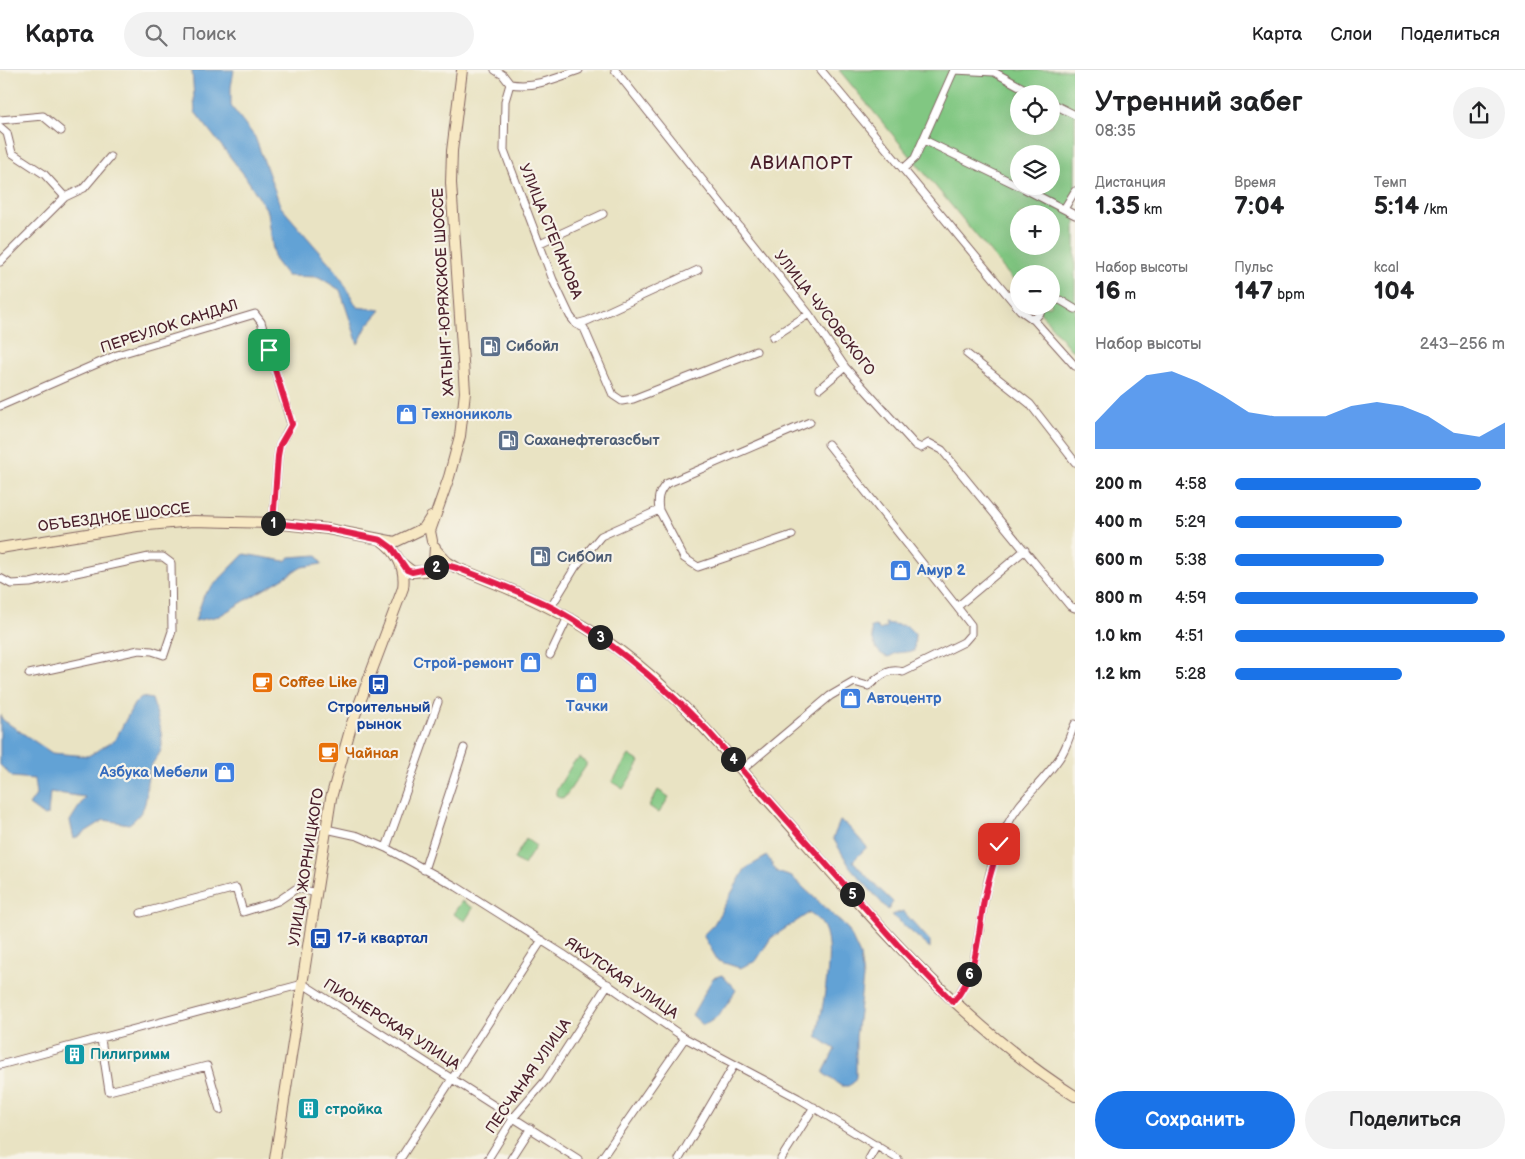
<!DOCTYPE html>
<html lang="ru">
<head>
<meta charset="utf-8">
<style>
	body { margin:0; font-family:"Balsamiq Sans",sans-serif; background:#f2f2f2; color:#202124; height:100vh; display:flex; flex-direction:column; font-size:19px; white-space:nowrap }
	* { box-sizing:border-box; margin:0 }
	p { font-size:16px; color:#757577 }
	.icon { flex:none; width:28px; height:28px; fill:none; stroke:currentColor; stroke-width:2; stroke-linecap:round; stroke-linejoin:round }
	.map { position:relative; flex:1; overflow:hidden }
	.drawer { display:flex; flex-direction:column; background:#fff; width:450px }
	.drawer>* { flex:none }
	.buttons { position:absolute; left:1010px; top:15px; display:grid; gap:10px }
	.buttons a { display:grid; place-items:center; width:50px; height:50px; border-radius:50%; background:#fff; box-shadow:0 5px 20px #0002; font-size:25px }
	.pin { position:absolute; display:grid; place-items:center; width:42px; height:42px; color:#fff; margin:-21px; border-radius:10px; box-shadow:0 2px 8px #0006 }
	.km { position:absolute; width:25px; height:25px; margin:-12px; border-radius:50%; background:#222; color:#fff; font-size:14px; line-height:25px; text-align:center }
	.round { display:grid; place-items:center; flex:none; width:52px; height:52px; border-radius:26px; background:#f2f2f2 }
	.summary { display:flex; align-items:center; justify-content:space-between; height:85px; padding:0 20px }
	h1 { font-size:28px; font-weight:600; line-height:38px }
	.stats { display:grid; grid-template-columns:repeat(3,1fr); gap:8px; height:85px; padding:5px 20px }
	.stats div { display:grid; align-content:center }
	.stats b { font-size:25px; font-weight:600 }
	.stats small { font-size:14px; font-weight:400 }
	.stats p { font-size:14px }
	.chart { height:140px; padding:10px 20px }
	.chart p { display:flex; justify-content:space-between }
	.chart svg { width:100%; height:90px; margin-top:5px; fill:#1a73e8; opacity:.7 }
	.primary-button { display:flex; gap:10px; margin-top:auto; padding:10px 20px }
	.primary-button a { flex:1; height:58px; border-radius:30px; background:#1a73e8; color:#fff; font-size:20px; font-weight:600; line-height:58px; text-align:center }
	.primary-button a+a { background:#f2f2f2; color:#202124 }
	ul { padding:0 20px; list-style:none; font-size:16px }
	li { display:grid; grid-template-columns:80px 60px 1fr; align-items:center; height:38px }
	li i { height:12px; border-radius:6px; background:#1a73e8 }
	header { display:flex; align-items:center; gap:30px; box-sizing:border-box; height:70px; padding:0 25px; background:#fff; border-bottom:1px solid #e0e0e0 }
	header strong { font-size:24px }
	nav { display:flex; gap:28px; margin-inline-start:auto; font-size:18px }
	.search { width:350px; height:45px; background:#f2f2f2; display:flex; align-items:center; gap:12px; box-sizing:border-box; padding:0 18px; border-radius:28px; color:#757577; font-size:19px }
	main { display:flex; flex:1; min-height:0 }
	.map>svg:first-child { display:block }
</style>
</head>
<body>
<header>
<strong>Карта</strong>
<div class="search"><svg class="icon" aria-label="search" viewBox="0 0 24 24"><circle cx="10" cy="10" r="6"/><path d="M15 15l6 6"/></svg>Поиск</div>
<nav><a>Карта</a><a>Слои</a><a>Поделиться</a></nav>
</header>
<main>
<div class="map">
<svg width="1075" height="1089" viewBox="0 0 1075 1089">
	<rect width="100%" height="100%" fill="#f7f3e8"/>
	<filter id="ink" filterUnits="userSpaceOnUse"><feTurbulence type="fractalNoise" baseFrequency=".02" numOctaves="2"/><feDisplacementMap in="SourceGraphic" scale="10" xChannelSelector="R" yChannelSelector="G"/><feConvolveMatrix kernelMatrix="1 2 1 2 8 2 1 2 1" color-interpolation-filters="sRGB"/></filter>
	<filter id="wash" filterUnits="userSpaceOnUse"><feTurbulence type="fractalNoise" baseFrequency=".0096" numOctaves="4" result="noise"/><feDisplacementMap in="SourceGraphic" scale="20" xChannelSelector="R" yChannelSelector="G"/><feGaussianBlur stdDeviation="1.12" result="paint"/><feColorMatrix in="noise" values="0 0 0 0 0 0 0 0 0 0 0 0 0 0 0 0 0 1.4 0 .05"/><feComposite in="paint" operator="in"/></filter>
	<g filter="url(#wash)">
		<rect width="100%" height="100%" fill="#e9e3c3"/>
		<path fill="#81c782" stroke="#667356" fill-rule="evenodd" d="M839,0H1075V280H1071L1035,236H1051V204H1019V217ZM1019,24H1051V56H1019ZM1019,84H1051V116H1019ZM1019,144H1051V176H1019Z
			M629,685L640,692L623,719L612,712Z
			M580,688L586,692V696L565,727L561,728L556,725V721L573,693Z
			M658,720L669,727L659,743L649,736Z
			M526,769L536,776L524,795L514,789Z
			M462,831L473,838L465,851L453,844Z"/>
		<path fill="#62a2d5" stroke="#566080" d="M192,0H234L231,17V36L255,67L281,137L338,203L357,237L381,240L367,256L358,274L340,220L319,207L287,206L274,189L268,142L245,106L195,42Z
			M244,484L285,491L290,487L317,485L322,494L302,497L219,546L195,551L204,525Z
			M885,553L907,556L915,564L914,581L896,583L889,587C875,585 872,569 871,557L876,556L880,560L887,557Z
			M141,627L152,629C157,644 162,659 162,675C162,684 152,691 150,699C142,724 154,735 129,754L104,750L74,769L70,751L85,727L50,722L48,745L44,746L29,735L36,725L34,709L12,707L0,695V645L3,650L52,683L88,686L115,670L134,634Z
			M840,751L846,754L867,777L853,791L870,810L893,832L888,840L850,797L833,768Z
			M767,786L777,802L792,807L848,859L860,885L863,908L856,967V1007L853,1013L848,1016H841L823,1003L835,979L817,967C821,942 838,872 821,853C818,849 813,846 809,843L771,868L756,891L740,898L718,891L703,865L714,854L745,799Z
			M903,841L930,871V878L892,845Z
			M722,905L736,920C728,933 719,950 703,955L692,945L713,908Z"/>
	</g>
	<g filter="url(#ink)">
		<g fill="none" stroke-linecap="round" stroke-linejoin="round">
			<defs>
				<path id="minor" d="M495,0L503,5L510,14C535,18 556,8 579,0
					M615,0L809,244L845,297L915,375L921,378L929,373L942,380L1070,536L1075,538
					M821,0L1020,240L1034,250L1075,296
					M954,0L994,2L1034,24
					M510,14L505,31L504,80L553,210L570,246L576,254L584,258L613,325L622,331L633,329L756,281
					M1051,33L1075,45
					M0,50L43,46L61,61
					M0,57L7,63L12,83L44,104L65,127L84,118L110,87
					M924,70L1019,116
					M903,99L915,88L954,0
					M1019,116L1075,145
					M1064,139L1075,121
					M540,173L603,144
					M0,192L65,127
					M1051,231L1060,230L1075,239
					M1034,250L1046,236
					M576,254L587,251L698,200
					M773,267L809,244
					M967,284L1030,334L1075,392
					M820,318L845,297
					M0,336L117,285L255,244L261,252L291,354L280,375L278,386L273,453
					M828,374L957,537L1025,480
					M659,440C657,428 659,422 666,414L810,352
					M0,508L11,514L30,513L149,487H163L171,493L172,561L164,585L152,581L139,580L29,604
					M551,537L576,496L601,466L659,440L684,488L698,497L792,465
					M550,585L568,547
					M742,700L830,626L854,612L868,616C880,607 888,597 903,602L964,572L971,564V555L957,537
					M326,759L358,766L386,778L457,817L563,884L685,968L798,1028L898,1089
					M386,778L438,632
					M424,800L464,678
					M141,843L236,818L243,842L278,831L297,818L316,823
					M953,932C977,905 978,865 984,831C990,798 999,762 1020,735C1031,721 1056,697 1063,682C1068,673 1070,664 1075,654
					M101,969L109,1021L207,996L220,1040
					M0,995L303,914L578,1089
					M400,1089L542,870
					M488,1089L514,1047L546,1010L608,914
					M511,1089L531,1058
					M601,1089L685,968
					M679,1089L734,995
					M781,1089L814,1037
					M869,1089L877,1075"/>
				<path id="secondary" d="M432,471L430,461L449,407L460,366L465,322L451,113L452,81L462,0
					M0,478L137,456L193,451L273,453L328,459L395,472L424,458L431,447
					M436,480L447,492L457,498C514,520 569,543 619,580C676,622 721,676 767,729C862,836 953,949 1075,1026
					M401,493L413,502L425,501L434,492L435,477
					M275,1089L331,728L352,653L403,518C406,498 397,482 381,470"/>
			</defs>
			<use href="#minor" stroke="#826460" stroke-width="9"/>
			<use href="#secondary" stroke="#826460" stroke-width="12"/>
			<use href="#minor" stroke="#fff" stroke-width="7"/>
			<use href="#secondary" stroke="#f7e8c3" stroke-width="10"/>
		</g>
	</g>
	<g fill="none" stroke-linecap="round" stroke-linejoin="round" filter="url(#ink)">
		<defs>
			<path id="route" d="M269,280L292,354L280,375L278,386L273,453L328,459L381,470L392,478L407,500L412,502L446,495L457,498C489,510 522,522 553,538C611,570 660,612 706,659L897,874L953,932C978,905 978,864 984,830C988,811 994,793 999,774"/>
		</defs>
		<use href="#route" stroke="#fff" stroke-width="10"/>
		<use href="#route" stroke="#e11d48" stroke-width="6"/>
	</g>
	<defs>
		<symbol id="fuel-square" viewBox="-11 -11 22 22"><rect x="-9" y="-9" width="18" height="18" rx="4" fill="#5c6f8a" stroke="#f7f3e8"/><path d="M-5.5-6h7V0h2V4h1.3V-2.5L3-4.5l.8-.8L6-3V5H2.5V1h-1V6h-7ZM-4.2-4.7v3.2H.2V-4.7Z" fill="#fff"/></symbol>
		<symbol id="shop-square" viewBox="-11 -11 22 22"><rect x="-9" y="-9" width="18" height="18" rx="4" fill="#3f7fe0" stroke="#f7f3e8"/><path d="M-5-2.5h2.3a2.7 3.5 0 0 1 5.4 0H5L5.5 6h-11ZM-1.5-2.5h3a1.5 2.3 0 0 0-3 0Z" fill="#fff"/></symbol>
		<symbol id="cafe-square" viewBox="-11 -11 22 22"><rect x="-9" y="-9" width="18" height="18" rx="4" fill="#e8710a" stroke="#f7f3e8"/><path d="M-5.5-4.5H6V0H3Q3 3.5 0 3.5H-2.5Q-5.5 3.5-5.5 0ZM3-3.2v2h1.7v-2ZM-6 4.5H4V6H-6Z" fill="#fff"/></symbol>
		<symbol id="bus-square" viewBox="-11 -11 22 22"><rect x="-9" y="-9" width="18" height="18" rx="4" fill="#1a4fb4" stroke="#f7f3e8"/><path d="M-5-6H5V4H4V6H2V4H-2V6H-4V4H-5ZM-3.5-4V0h7V-4ZM-3.5 1.2v1.5H-2V1.2ZM2 1.2v1.5H3.5V1.2Z" fill="#fff"/></symbol>
		<symbol id="building-square" viewBox="-11 -11 22 22"><rect x="-9" y="-9" width="18" height="18" rx="4" fill="#0f9aa8" stroke="#f7f3e8"/><path d="M-4-6H4V6H1V3H-1V6H-4ZM-2.5-4.3h1.7v1.8h-1.7ZM.8-4.3h1.7v1.8H.8ZM-2.5-1h1.7V.8h-1.7ZM.8-1h1.7V.8H.8Z" fill="#fff"/></symbol>
	</defs>
	<g fill-rule="evenodd">
		<use href="#fuel-square" x="478" y="264" width="25" height="25"/>
		<use href="#shop-square" x="394" y="332" width="25" height="25"/>
		<use href="#fuel-square" x="496" y="358" width="25" height="25"/>
		<use href="#fuel-square" x="528" y="474" width="25" height="25"/>
		<use href="#shop-square" x="888" y="488" width="25" height="25"/>
		<use href="#shop-square" x="518" y="580" width="25" height="25"/>
		<use href="#cafe-square" x="250" y="600" width="25" height="25"/>
		<use href="#shop-square" x="574" y="600" width="25" height="25"/>
		<use href="#bus-square" x="366" y="602" width="25" height="25"/>
		<use href="#shop-square" x="838" y="616" width="25" height="25"/>
		<use href="#cafe-square" x="316" y="670" width="25" height="25"/>
		<use href="#shop-square" x="212" y="690" width="25" height="25"/>
		<use href="#bus-square" x="308" y="856" width="25" height="25"/>
		<use href="#building-square" x="62" y="972" width="25" height="25"/>
		<use href="#building-square" x="296" y="1026" width="25" height="25"/>
	</g>
	<g text-anchor="middle" stroke-width="4.5" stroke-linejoin="round" paint-order="stroke">
		<g font-size="15" fill="#4a1f2b" stroke="#f7f3e8">
			<text transform="translate(551 161) rotate(68)" y="5">УЛИЦА СТЕПАНОВА</text>
			<text transform="translate(443 222) rotate(-93)" y="5">ХАТЫНГ-ЮРЯХСКОЕ ШОССЕ</text>
			<text transform="translate(825 243) rotate(52)" y="5">УЛИЦА ЧУСОВСКОГО</text>
			<text transform="translate(169 256) rotate(-18)" y="5">ПЕРЕУЛОК САНДАЛ</text>
			<text transform="translate(114 447) rotate(-7)" y="5">ОБЪЕЗДНОЕ ШОССЕ</text>
			<text transform="translate(306 797) rotate(-81)" y="5">УЛИЦА ЖОРНИЦКОГО</text>
			<text transform="translate(622 908) rotate(34)" y="5">ЯКУТСКАЯ УЛИЦА</text>
			<text transform="translate(392 954) rotate(32)" y="5">ПИОНЕРСКАЯ УЛИЦА</text>
			<text transform="translate(528 1006) rotate(-55)" y="5">ПЕСЧАНАЯ УЛИЦА</text>
		</g>
		<g font-size="15" font-weight="bold" fill="#4e5e75" stroke="#f7f3e8" text-anchor="start">
			<text x="506" y="281">Сибойл</text>
			<text x="524" y="375">Саханефтегазсбыт</text>
			<text x="557" y="492">СибОил</text>
		</g>
		<g font-size="15" font-weight="bold" fill="#366cbe" stroke="#f7f3e8" text-anchor="start">
			<text x="422" y="349">Технониколь</text>
			<text x="917" y="505">Амур 2</text>
			<text x="514" y="598" text-anchor="end">Строй-ремонт</text>
			<text x="867" y="633">Автоцентр</text>
			<text x="587" y="641" text-anchor="middle">Тачки</text>
			<text x="208" y="707" text-anchor="end">Азбука Мебели</text>
		</g>
		<g font-size="15" font-weight="bold" fill="#c56008" stroke="#f7f3e8" text-anchor="start">
			<text x="279" y="617">Coffee Like</text>
			<text x="345" y="688">Чайная</text>
		</g>
		<g font-size="15" font-weight="bold" fill="#164399" stroke="#f7f3e8">
			<text x="379" y="642">Строительный<tspan x="379" dy="17">рынок</tspan></text>
			<text x="337" y="873" text-anchor="start">17-й квартал</text>
		</g>
		<g font-size="15" font-weight="bold" fill="#0d838f" stroke="#f7f3e8" text-anchor="start">
			<text x="90" y="989">Пилигримм</text>
			<text x="325" y="1044">стройка</text>
		</g>
		<g font-size="18" letter-spacing="1" fill="#4a1f2b" stroke="#f7f3e8">
			<text x="802" y="99">АВИАПОРТ</text>
		</g>
	</g>
</svg>
<div class="buttons">
<a><svg class="icon" aria-label="locate" viewBox="0 0 24 24"><circle cx="12" cy="12" r="6"/><path d="M12 2v4M12 18v4M2 12h4M18 12h4"/></svg></a>
<a><svg class="icon" aria-label="layers" viewBox="0 0 24 24"><path d="M12 4l9 5-9 5-9-5zM3 14l9 5 9-5"/></svg></a>
<a>+</a>
<a>−</a>
</div>
<div class="pin" style="left:269px;top:280px;background:#1e9e55"><svg class="icon" aria-label="arrive" viewBox="0 0 24 24"><path d="M6 21V4h12l-3 4 3 4H6"/></svg></div>
<div class="pin" style="left:999px;top:774px;background:#d93025"><svg class="icon" aria-label="check" viewBox="0 0 24 24"><path d="M5 12l5 5 9-10"/></svg></div>
<b class="km" style="left:273px;top:453px">1</b>
<b class="km" style="left:436px;top:497px">2</b>
<b class="km" style="left:600px;top:567px">3</b>
<b class="km" style="left:733px;top:689px">4</b>
<b class="km" style="left:852px;top:824px">5</b>
<b class="km" style="left:969px;top:904px">6</b>
</div>
<section class="drawer">
<div class="summary"><div><h1>Утренний забег</h1><p>08:35</p></div><a class="round"><svg class="icon" aria-label="share" viewBox="0 0 24 24"><path d="M12 15V3M7 8l5-5 5 5M5 13v7h14v-7"/></svg></a></div>
<div class="stats">
<div><p>Дистанция</p><b>1.35<small> km</small></b></div>
<div><p>Время</p><b>7:04</b></div>
<div><p>Темп</p><b>5:14<small> /km</small></b></div>
</div>
<div class="stats">
<div><p>Набор высоты</p><b>16<small> m</small></b></div>
<div><p>Пульс</p><b>147<small> bpm</small></b></div>
<div><p>kcal</p><b>104</b></div>
</div>
<div class="chart"><p><span>Набор высоты</span>243–256 m</p>
<svg viewBox="0 0 160 44" preserveAspectRatio="none"><path d="M0 44V31L10 18L20 8L30 6L40 11L50 18L60 26L70 28L80 28L90 28L100 23L110 21L120 23L130 28L140 36L150 38L160 31V44z"/></svg>
</div>
<ul>
<li><b>200 m</b>4:58<i style="width:91%"></i></li>
<li><b>400 m</b>5:29<i style="width:62%"></i></li>
<li><b>600 m</b>5:38<i style="width:55%"></i></li>
<li><b>800 m</b>4:59<i style="width:90%"></i></li>
<li><b>1.0 km</b>4:51<i style="width:100%"></i></li>
<li><b>1.2 km</b>5:28<i style="width:62%"></i></li>
</ul>
<div class="primary-button"><a>Сохранить</a><a>Поделиться</a></div>
</section>
</main>
</body>
</html>
